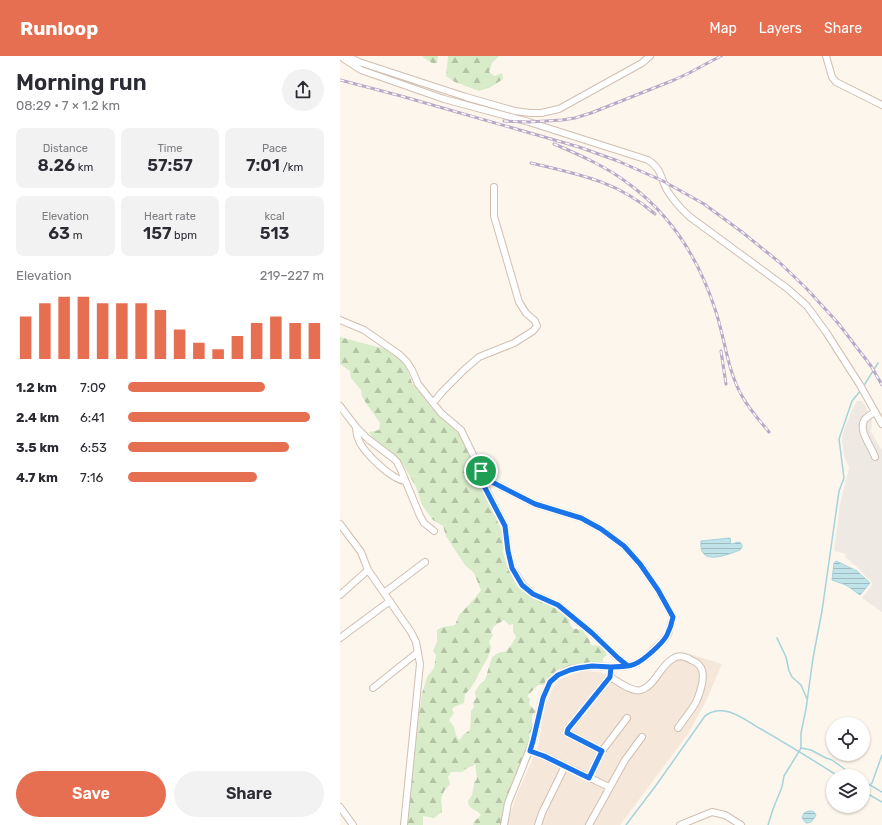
<!DOCTYPE html>
<html lang="en">
<head>
<meta charset="utf-8">
<style>
	body { margin:0; font-family:Rubik,sans-serif; background:#f2f2f3; color:#2b2b33; height:100vh; display:flex; flex-direction:column; font-size:15px; white-space:nowrap }
	* { box-sizing:border-box; margin:0 }
	p { font-size:13px; color:#7c7c81 }
	.icon { flex:none; width:22px; height:22px; fill:none; stroke:currentColor; stroke-width:2; stroke-linecap:round; stroke-linejoin:round }
	.map { position:relative; flex:1; overflow:hidden }
	.details { display:flex; flex-direction:column; background:#fff; width:340px }
	.details>* { flex:none }
	.controls { position:absolute; left:486px; top:661px; display:grid; gap:8px }
	.controls a { display:grid; place-items:center; width:44px; height:44px; border-radius:50%; background:#fff; box-shadow:0 1px 3px #0004; font-size:20px }
	.pin { position:absolute; display:grid; place-items:center; width:34px; height:34px; color:#fff; margin:-17px; border:2px solid #fff; border-radius:50%; box-shadow:0 1px 4px #0007 }
	.round { display:grid; place-items:center; flex:none; width:42px; height:42px; border-radius:21px; background:#f2f2f3 }
	.overview { display:flex; align-items:center; justify-content:space-between; height:68px; padding:0 16px }
	h1 { font-size:22px; font-weight:600; line-height:30px }
	.stats { display:grid; grid-template-columns:repeat(3,1fr); gap:6px; height:68px; padding:4px 16px }
	.stats div { display:grid; align-content:center; border-radius:8px; background:#f2f2f3; text-align:center }
	.stats b { font-size:17px; font-weight:600 }
	.stats small { font-size:11px; font-weight:400 }
	.stats p { font-size:11px }
	.chart { height:112px; padding:8px 16px }
	.chart p { display:flex; justify-content:space-between }
	.chart svg { width:100%; height:72px; margin-top:4px; stroke:#e76f51; stroke-width:6 }
	.button { display:flex; gap:8px; margin-top:auto; padding:8px 16px }
	.button a { flex:1; height:46px; border-radius:24px; background:#e76f51; color:#fff; font-size:16px; font-weight:600; line-height:46px; text-align:center }
	.button a+a { background:#f2f2f3; color:#2b2b33 }
	ul { padding:0 16px; list-style:none; font-size:13px }
	li { display:grid; grid-template-columns:64px 48px 1fr; align-items:center; height:30px }
	li i { height:10px; border-radius:5px; background:#e76f51 }
	header { display:flex; align-items:center; gap:24px; box-sizing:border-box; height:56px; padding:0 20px; background:#e76f51; color:#fff }
	header strong { font-size:19px }
	nav { display:flex; gap:22px; margin-inline-start:auto; font-size:14px }
	main { display:flex; flex:1; min-height:0 }
	.map>svg:first-child { display:block }
</style>
</head>
<body>
<header>
<strong>Runloop</strong>
<nav><a>Map</a><a>Layers</a><a>Share</a></nav>
</header>
<main>
<section class="details">
<div class="overview"><div><h1>Morning run</h1><p>08:29 · 7 × 1.2 km</p></div><a class="round"><svg class="icon" aria-label="share" viewBox="0 0 24 24"><path d="M12 15V3M7 8l5-5 5 5M5 13v7h14v-7"/></svg></a></div>
<div class="stats">
<div><p>Distance</p><b>8.26<small> km</small></b></div>
<div><p>Time</p><b>57:57</b></div>
<div><p>Pace</p><b>7:01<small> /km</small></b></div>
</div>
<div class="stats">
<div><p>Elevation</p><b>63<small> m</small></b></div>
<div><p>Heart rate</p><b>157<small> bpm</small></b></div>
<div><p>kcal</p><b>513</b></div>
</div>
<div class="chart"><p><span>Elevation</span>219–227 m</p>
<svg viewBox="0 0 160 44" preserveAspectRatio="none"><path d="M5 44V18M15 44V10M25 44V6M35 44V6M45 44V10M55 44V10M65 44V10M75 44V14M85 44V26M95 44V34M105 44V38M115 44V30M125 44V22M135 44V18M145 44V22M155 44V22"/></svg>
</div>
<ul>
<li><b>1.2 km</b>7:09<i style="width:70%"></i></li>
<li><b>2.4 km</b>6:41<i style="width:93%"></i></li>
<li><b>3.5 km</b>6:53<i style="width:82%"></i></li>
<li><b>4.7 km</b>7:16<i style="width:66%"></i></li>
</ul>
<div class="button"><a>Save</a><a>Share</a></div>
</section>
<div class="map">
<svg width="542" height="769" viewBox="0 0 542 769">
	<defs>
		<pattern id="forest-firs" width="22" height="20" patternUnits="userSpaceOnUse"><rect width="22" height="20" fill="#d8ecc9"/><path d="M5 1l3.5 6h-7zM16 11l3.5 6h-7z" fill="#b4c2a5"/></pattern>
		<pattern id="water-rules" width="6" height="5" patternUnits="userSpaceOnUse"><rect width="6" height="5" fill="#bfe3e8"/><path d="M0 2.5h6" fill="none" stroke="#a0bbbe"/></pattern>
	</defs>
	<rect width="100%" height="100%" fill="#fdf6ec"/>
	<path fill="#f5e8da" d="M340,597L350,598L382,608L366,645L348,678L280,769H168L170,758L178,736L198,691L205,650L213,632L219,624L233,617L245,615L257,616L274,620L291,631L298,632L304,629L332,600Z"/>
	<path fill="#efe9e4" d="M517,345H522L532,363L531,376L542,394V556L522,542L533,528L516,510L505,501L506,498L494,495L500,448L509,412L504,400L502,386L503,377L512,354Z"/>
	<path fill="url(#forest-firs)" fill-rule="evenodd" d="M83,0H98L97,7H92L83,1Z
		M108,0H159L152,7L149,16L155,20L162,17L163,23L151,31L139,35L115,26L106,20Z
		M0,281L45,293L61,304L67,313L72,327L91,351L103,364L111,369L115,374L121,379L136,413V420L162,475L163,496L167,510L176,528L180,533L196,542L201,546L211,549L213,551L217,552L221,557L225,558L229,564L231,570L233,573H237L242,574L249,583L251,589L261,590L265,595L267,599L263,602V608L252,607L228,611L217,614L213,618L212,620L206,623L204,629H198L187,640L190,643L189,648L196,655L192,660V672L189,680L190,685L164,749C164,755 162,759 162,765L159,769H133L135,765L141,759C137,753 128,754 128,745L132,739L134,727L137,723L135,707L133,710L127,712L122,716H111L108,721L110,728L104,735L101,743L102,750V756L94,762L83,760V769H65L75,684L82,638L87,621L94,612L96,599L93,595L97,586V574C100,571 110,570 115,569L119,559L136,541L141,534L134,517L125,509L119,500L106,480L103,470L93,464L82,449L76,431L64,410L59,403L32,381L29,376L39,374L40,367L22,341L21,334L11,322L10,315L0,308ZM164,564L169,569L173,568V575L176,581L172,588L166,595L158,597L152,601L145,624L140,628L135,636L136,642L133,647L134,651L131,655L130,674L124,678L119,684L116,679L114,671L109,664L114,657L112,654L114,651L124,647L125,638L131,632L148,601L151,591L149,586L153,579L151,576L154,570Z"/>
	<path fill="url(#water-rules)" stroke="#a5d3da" d="M390,482L391,488L399,486C403,488 403,491 400,494C387,499 358,511 361,485Z
		M496,505L517,515L530,527L520,539L506,529L492,524L494,507Z
		M469,755C473,755 474,755 476,759C473,764 472,767 466,767L462,762L464,757Z"/>
	<g fill="none" stroke-linecap="round" stroke-linejoin="round">
		<path stroke="#a5d3da" stroke-width="1.5" d="M523,331L538,307
			M437,582L446,601L449,615L452,621L461,629L467,643
			M461,692L471,694L486,702L492,704L506,714L512,716L516,720
			M523,726L526,728L530,729L532,727L542,699
			M530,729L542,736
			M523,735L542,746
			M286,769L317,728L365,660C371,655 378,654 385,655C398,657 410,667 421,673C447,688 473,704 498,720
			M428,769L433,753L442,731L444,720L461,692V677L466,653L473,602L482,555L499,435L504,422L499,383L512,345L521,334"/>
		<defs>
			<path id="street" d="M1,0L4,3L21,14L104,43L189,66L308,104C322,113 320,121 327,134C333,144 341,153 350,161L448,233L467,250L486,276L520,329L542,368
				M7,0L19,6L126,41L175,55L190,57H201L219,53L302,7L310,0
				M486,0L492,21L496,26L542,49
				M154,131V160L179,246L186,257L195,265L197,270L193,275L174,287L139,301L125,313L102,336L93,347L101,357L121,374L141,415L150,425L195,448L241,462L261,473L284,490L300,508L318,534L333,561L328,578L322,586L307,600L296,608L287,610L271,611L252,610L238,612L230,613L218,619L210,626L203,642L193,685L168,747L164,769
				M0,264L24,274L60,299L67,306L72,314L78,328L93,347
				M0,350L16,371L28,383L53,402L57,406L61,414L80,460L84,467L94,475
				M16,371C16,377 17,381 20,387C27,399 51,423 65,425
				M535,401C532,391 517,374 525,363C528,360 532,358 535,356
				M141,415L144,429L165,470L168,495L172,512L183,529L193,538L218,549L252,577L278,602L287,610
				M0,468L21,496L28,514L44,537
				M0,539L28,514
				M0,582L50,545
				M271,611L270,621C278,625 292,637 301,634C316,629 320,609 334,602C339,599 346,601 351,604C354,605 357,607 359,609C367,617 361,634 357,644C353,653 344,663 338,672
				M33,632L78,596
				M190,695L204,700L269,731
				M262,695L227,677L228,673L270,621
				M249,722L262,695L287,662
				M0,751L13,769
				M64,769L80,608L76,586L71,576L44,537L85,506
				M198,769L202,757L225,710
				M249,769L285,704L302,681
				M340,769L372,756L385,759L401,769"/>
		</defs>
		<use href="#street" stroke="#d1beb0" stroke-width="8"/>
		<use href="#street" stroke="#fff" stroke-width="6"/>
		<defs>
			<path id="rail" d="M0,24L61,40L239,91L278,105L323,125L364,148L402,176L439,206L466,232L498,267L531,310L542,329
				M164,65L189,66L222,64L235,62L251,57L334,24L349,17L381,0
				M214,88C240,99 267,111 289,128C331,159 359,204 375,253C385,282 387,314 402,340C409,353 420,365 429,376
				M191,107C238,118 277,125 315,158
				M381,295L386,328"/>
		</defs>
		<use href="#rail" stroke="#b9a8c9" stroke-width="3"/>
		<use href="#rail" stroke="#fffaf3" stroke-width="1.5" stroke-dasharray="4.5" stroke-linecap="butt"/>
	</g>
	<g fill="none" stroke-linecap="round" stroke-linejoin="round">
		<defs>
			<path id="route" d="M141,415L144,430L165,470L168,495L172,512L182,529L193,538L218,549L252,577L278,602L288,610L271,611L252,610L238,612L230,614L218,619L210,626L203,642L193,685L190,695L204,700L249,722L262,695L227,677L228,673L270,621L271,611C279,611 288,611 295,608C304,604 323,587 327,579C330,573 332,566 333,561L318,534L300,508L284,490L261,473L241,462L195,448L150,425L141,415"/>
		</defs>
		<use href="#route" stroke="#fff" stroke-width="8"/>
		<use href="#route" stroke="#1a73e8" stroke-width="5"/>
	</g>
</svg>
<div class="controls">
<a><svg class="icon" aria-label="locate" viewBox="0 0 24 24"><circle cx="12" cy="12" r="6"/><path d="M12 2v4M12 18v4M2 12h4M18 12h4"/></svg></a>
<a><svg class="icon" aria-label="layers" viewBox="0 0 24 24"><path d="M12 4l9 5-9 5-9-5zM3 14l9 5 9-5"/></svg></a>
</div>
<div class="pin" style="left:141px;top:415px;background:#1e9e55"><svg class="icon" aria-label="arrive" viewBox="0 0 24 24"><path d="M6 21V4h12l-3 4 3 4H6"/></svg></div>
</div>
</main>
</body>
</html>
